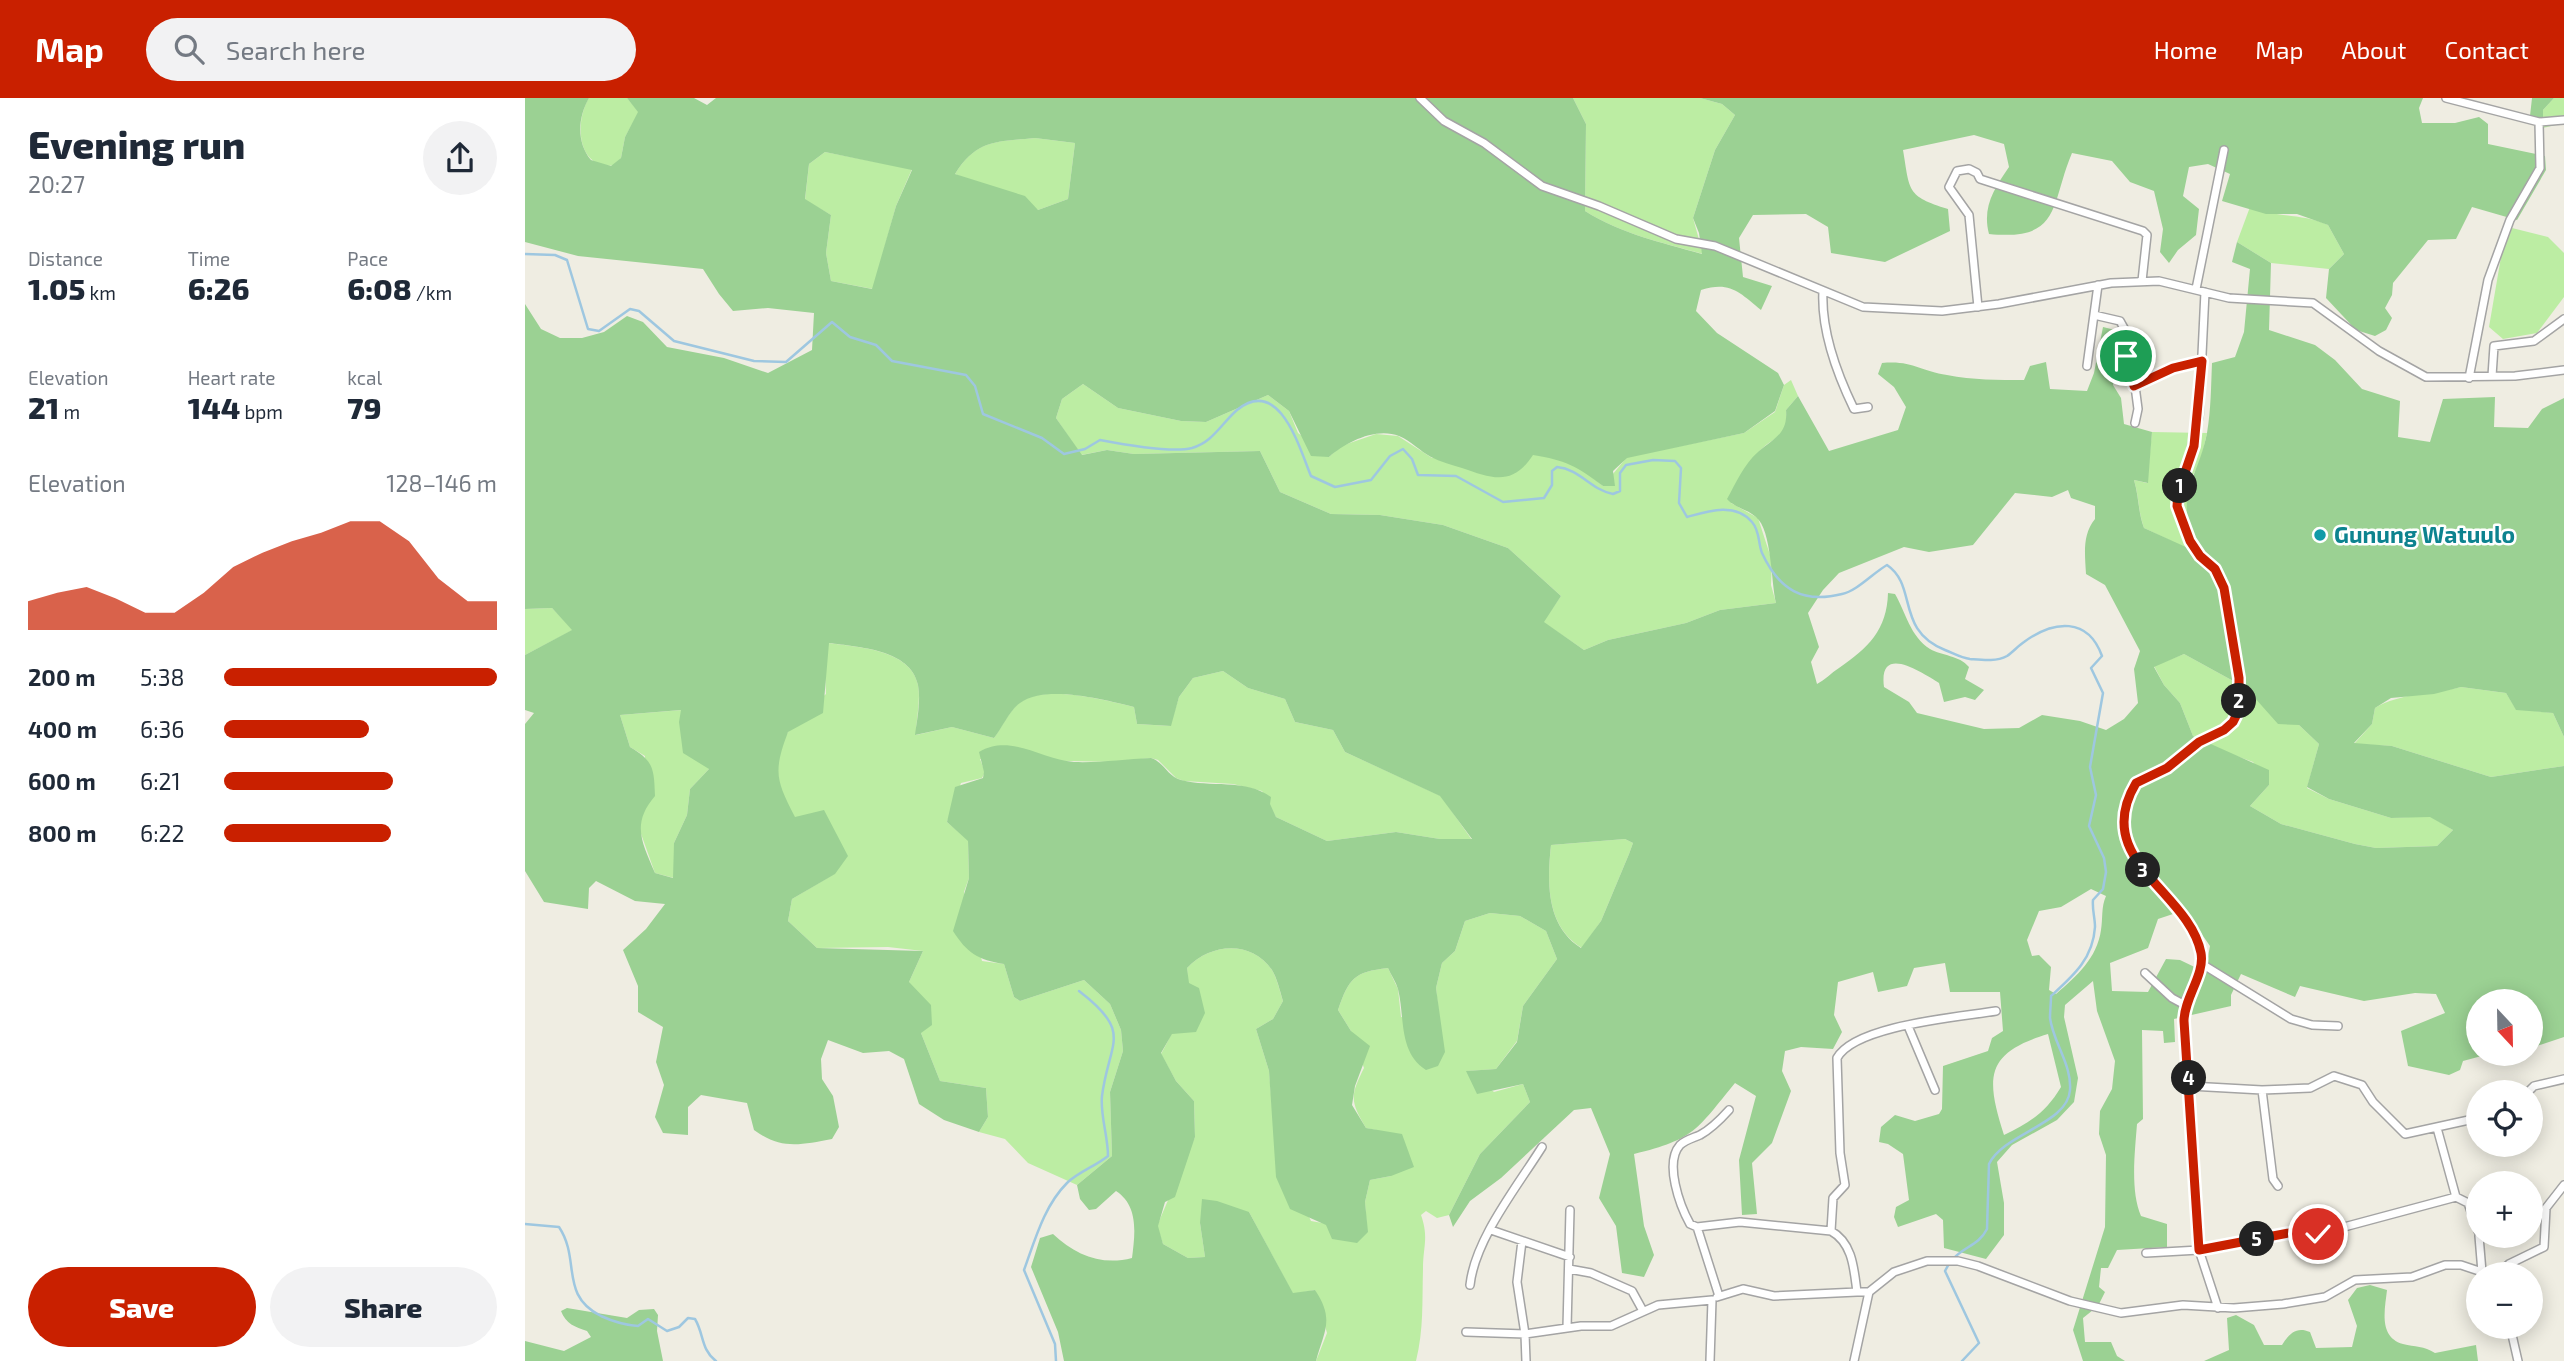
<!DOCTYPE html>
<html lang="en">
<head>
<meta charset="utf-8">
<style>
	body { margin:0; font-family:"Exo 2",sans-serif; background:#f2f2f3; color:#1f2937; height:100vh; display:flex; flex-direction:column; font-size:26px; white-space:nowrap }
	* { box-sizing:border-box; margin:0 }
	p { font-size:23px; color:#747a83 }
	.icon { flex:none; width:38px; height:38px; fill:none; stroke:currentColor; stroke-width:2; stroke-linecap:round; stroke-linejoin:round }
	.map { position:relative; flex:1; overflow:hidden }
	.drawer { display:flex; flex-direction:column; background:#fff; width:525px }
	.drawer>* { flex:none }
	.needle { width:46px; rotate:158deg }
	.buttons { position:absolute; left:1941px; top:891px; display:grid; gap:14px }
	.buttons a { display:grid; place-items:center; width:77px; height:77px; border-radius:50%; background:#fff; box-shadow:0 4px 18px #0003; font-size:35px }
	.pin { position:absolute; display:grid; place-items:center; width:60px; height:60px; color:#fff; margin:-30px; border:4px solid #fff; border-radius:50%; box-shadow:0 2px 7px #0007 }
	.km { position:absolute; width:35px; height:35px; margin:-18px; border-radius:50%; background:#222; color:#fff; font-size:19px; line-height:35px; text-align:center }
	.round { display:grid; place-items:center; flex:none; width:74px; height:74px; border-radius:37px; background:#f2f2f3 }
	.head { display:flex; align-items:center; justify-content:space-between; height:119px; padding:0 28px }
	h1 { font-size:38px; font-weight:800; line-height:52px }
	.metrics { display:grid; grid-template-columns:repeat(3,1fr); gap:10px; height:119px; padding:7px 28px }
	.metrics div { display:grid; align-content:center }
	.metrics b { font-size:30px; font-weight:800 }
	.metrics small { font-size:19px; font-weight:400 }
	.metrics p { font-size:19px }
	.chart { height:196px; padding:14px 28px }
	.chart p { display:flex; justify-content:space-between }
	.chart svg { width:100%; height:126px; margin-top:7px; fill:#c92000; opacity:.7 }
	.primary-button { display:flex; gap:14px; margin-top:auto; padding:14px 28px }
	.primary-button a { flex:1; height:80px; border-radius:42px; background:#c92000; color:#fff; font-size:28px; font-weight:800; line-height:80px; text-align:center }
	.primary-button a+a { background:#f2f2f3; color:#1f2937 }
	ul { padding:0 28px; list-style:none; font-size:23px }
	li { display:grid; grid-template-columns:112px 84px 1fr; align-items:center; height:52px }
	li i { height:18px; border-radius:9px; background:#c92000 }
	header { display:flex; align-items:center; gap:42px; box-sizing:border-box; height:98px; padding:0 35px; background:#c92000; color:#fff }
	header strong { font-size:33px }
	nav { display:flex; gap:38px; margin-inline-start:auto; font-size:24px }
	.search { width:490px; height:63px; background:#f2f2f3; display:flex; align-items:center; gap:18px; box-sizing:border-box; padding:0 24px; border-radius:38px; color:#747a83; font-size:26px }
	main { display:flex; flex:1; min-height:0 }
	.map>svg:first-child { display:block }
</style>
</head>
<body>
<header>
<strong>Map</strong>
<div class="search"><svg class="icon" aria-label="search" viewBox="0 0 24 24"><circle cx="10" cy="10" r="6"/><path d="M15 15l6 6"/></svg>Search here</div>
<nav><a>Home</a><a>Map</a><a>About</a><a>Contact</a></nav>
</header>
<main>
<section class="drawer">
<div class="head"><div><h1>Evening run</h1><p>20:27</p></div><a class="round"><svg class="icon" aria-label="share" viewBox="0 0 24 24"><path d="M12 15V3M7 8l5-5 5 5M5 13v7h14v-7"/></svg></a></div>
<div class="metrics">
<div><p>Distance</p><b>1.05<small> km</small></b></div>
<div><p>Time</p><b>6:26</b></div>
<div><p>Pace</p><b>6:08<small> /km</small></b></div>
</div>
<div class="metrics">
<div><p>Elevation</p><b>21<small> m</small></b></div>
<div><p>Heart rate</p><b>144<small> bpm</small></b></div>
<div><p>kcal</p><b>79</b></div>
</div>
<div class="chart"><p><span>Elevation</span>128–146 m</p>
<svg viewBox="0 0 160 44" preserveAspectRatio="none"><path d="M0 44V34L10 31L20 29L30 33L40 38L50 38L60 31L70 22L80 17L90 13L100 10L110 6L120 6L130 13L140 26L150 34L160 34V44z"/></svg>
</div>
<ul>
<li><b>200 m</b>5:38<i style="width:100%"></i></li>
<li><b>400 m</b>6:36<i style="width:53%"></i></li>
<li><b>600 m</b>6:21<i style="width:62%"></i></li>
<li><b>800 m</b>6:22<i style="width:61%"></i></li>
</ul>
<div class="primary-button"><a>Save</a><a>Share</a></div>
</section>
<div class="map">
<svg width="2039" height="1263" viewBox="0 0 2039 1263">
	<rect width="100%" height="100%" fill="#efede2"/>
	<path fill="#bceda3" d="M64,0H102L114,14L100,39L96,60L91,67C52,74 49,24 64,0Z
		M1048,0H1175L1197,6L1210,17L1190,52L1168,120L1178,156C1135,144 1097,136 1060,113L1061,26Z
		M2029,0H2039V25L2018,30V12Z
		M510,40L550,45L543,101L513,112L430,76C452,41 471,44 510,40Z
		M300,54L387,71L371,108L348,191L306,183L301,155L306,117L280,102L284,66Z
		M1725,109C1750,120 1777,115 1803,127L1819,156L1804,171L1746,165L1712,144Z
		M1987,130L2023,139L2039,155V199L2012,235L1978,241L1964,229L1976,159Z
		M1266,282L1273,298L1261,312C1264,342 1248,337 1233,355C1221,368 1214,390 1206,405L1233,420L1247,463L1246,487L1251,505L1195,512L1161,525L1083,542L1059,552L1018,524L1036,498L983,450L918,427L855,417L806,416L755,394L735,353L609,356L582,352L556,357L531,320L537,301L558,286L593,310L656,323L681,324L743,297L764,313L773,335L804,359L816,348L851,336L873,338L907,360L1007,356L1034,361L1052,367L1078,388L1102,359L1219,335L1250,314L1259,287Z
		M1627,334L1682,335L1675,366L1665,381L1668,443L1663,451L1619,430C1613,413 1614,398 1609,382L1622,385Z
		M27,510L48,532L0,557V511Z
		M303,545C331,549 386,551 393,587C396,603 391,621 391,637L427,629L469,640C476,630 485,612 495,604C521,586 580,602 609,609L612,626L645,628L654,599L668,580L698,573L723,590L760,601L770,624L808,632L820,654L916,698L947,742L915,741L871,734L802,743L751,719L737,693L708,686L659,683L651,680L633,662L626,660L587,664L455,661L460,674L457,680L436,685L422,724L443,742L444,780L439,794L457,863L479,866L489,899L495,903L559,882L585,906L596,932L598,953L585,994L587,1058L552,1087L503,1065L480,1041L454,1034L463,1019L461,990L415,983L396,935L384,884L398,853L363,849L292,850L263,823L267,801L309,776C282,737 230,684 263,634C272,620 289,607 301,596L300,570Z
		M1659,556L1721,590L1727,598L1774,627L1794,646L1782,690L1804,701L1866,720L1905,718L1928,732L1912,748L1851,750L1830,746L1756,726L1725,708L1744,687L1728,664L1692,651L1668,638L1655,605L1639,587L1629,568Z
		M1936,589L1981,595L1991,611L2028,615L2039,639V668L1966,679L1867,648L1829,646L1847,626L1850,610C1875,595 1907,596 1936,589Z
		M157,612L184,671L165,691L162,717L149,745V780L130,775L115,733L120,658L105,649L95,617Z
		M1100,741L1108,745L1104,756L1076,823L1057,850C1021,828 1022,785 1026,747Z
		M965,815L995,818L1021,833L1032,861L998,908L992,943L971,971L942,973L969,994L998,986L1005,1004L955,1056L924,1117L912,1120L901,1113L896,1117C904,1140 898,1148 898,1171C897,1203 899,1231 891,1263H791L802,1235L790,1192L768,1196L724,1114L675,1125L680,1159L663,1160L638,1146L632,1128L670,1039L669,1003L651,983L636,956C650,931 665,899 662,870C686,845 726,842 747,872C752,880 755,894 758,903L748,921L731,931L744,973L750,1044L786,1123L842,1133L840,1104L845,1082L866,1078L851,1032L841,1030C825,1003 825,998 839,970L826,933L813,912C824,880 829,874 863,870L873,891L876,919L915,927L911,890L917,865L930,853L940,823Z"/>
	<path fill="#9bd193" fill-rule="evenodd" d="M0,0H64C53,19 51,44 66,62L86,68L96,60L100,39L113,14L102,0H169L182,7L191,0H1048L1061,26L1060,113C1097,136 1135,144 1177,156L1174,135L1168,120L1190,52L1210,17L1197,6L1175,0H1898L1894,10L1897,25H1930L1954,19L1963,26V46L2020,58L2021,72L1992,122L1947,109L1931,141L1903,142L1868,185L1867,197L1860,210L1867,220L1861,232L1850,238L1831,232L1801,200L1804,171L1819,156L1803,127L1772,116H1741L1697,103L1705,76L1683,66L1664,69L1658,98L1674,111L1671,137L1653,152L1644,165L1635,154L1638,131L1629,93L1605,84L1587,63L1547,55C1525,107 1537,143 1464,136C1457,109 1469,91 1484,69L1479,46L1449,37L1378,52C1385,93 1381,98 1423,111L1425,133L1360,164L1306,155L1303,129L1281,116L1228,117L1214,140L1218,179L1247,188L1236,212C1214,194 1205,183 1176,192L1171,213L1192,235L1253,275L1259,287L1250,313L1219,335L1102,360L1088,373L1090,388H1078C1052,368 1040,362 1008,357C988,388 968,381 937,370C927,367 916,364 906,359C895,353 886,343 874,338C851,329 821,344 804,359L786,358L764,313L743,297L681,324L656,323L593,310L558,286L537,301L531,320L557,357L582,352L609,356L735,353L755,394L806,416L855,417L918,427L983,450L1036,498L1019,524L1059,552L1083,542L1161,525L1195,512L1251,505C1246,485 1247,432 1231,419C1222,411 1210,410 1202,401C1211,385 1219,366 1233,354C1249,340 1263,336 1261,312L1273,298L1304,353L1373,332L1381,309L1369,289L1353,276L1357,265C1387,262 1395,273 1422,277C1448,282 1473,282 1499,282L1505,268L1521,264L1525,291L1562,293L1569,275L1578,229L1590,232L1592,258L1588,287L1596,300L1599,326L1627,334L1623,385L1609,382C1614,399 1613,414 1619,430L1663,450L1668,443C1651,392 1673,381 1682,335C1686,312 1686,288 1687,265L1710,259L1719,234L1725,171L1707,164L1712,144L1746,165L1744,232L1790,247L1810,262L1837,291L1875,303L1873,339L1905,344L1918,301L1970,299L1969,329L2003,330L2017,311L2039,300V639L2028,615L1991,612L1981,595L1936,589L1909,596L1866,600L1850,610L1847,626L1829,645L1867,648L1966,679L2039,668V939L2006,950V903H1953V956H1964L1938,963L1935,972L1924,977L1883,968L1876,933L1920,915L1911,896L1890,895L1839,903L1775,888L1770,899L1716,876L1706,897V908L1649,921L1650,944L1639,945L1638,933L1617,932L1618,1021L1612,1026C1610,1053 1605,1093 1616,1118L1642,1126V1149L1592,1152L1583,1170H1576L1574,1189L1580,1194L1573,1208L1558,1220L1560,1244H1586L1592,1258L1600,1263H1558L1548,1232L1580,1129L1581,1057L1574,1036L1575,1013L1587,991L1590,963L1572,913L1568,883L1540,907L1539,919L1553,980L1549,1004L1532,1022L1487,1047L1472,1064L1479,1105V1137L1461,1161L1419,1150L1418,1122L1411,1116L1373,1129L1369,1119L1371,1109L1384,1102L1378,1056L1363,1046L1354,1044L1356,1029L1370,1017L1390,1023L1414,1016L1417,1011L1418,968L1463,953L1467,940L1478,933L1475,894H1425L1420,865L1389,870L1382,888L1353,894L1348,874L1313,884L1309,917L1317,934L1308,951L1276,949L1260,953L1257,973L1266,993L1247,1045L1227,1065L1232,1116L1217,1117L1214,1062L1231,998L1210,985C1172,1031 1171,1041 1109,1056L1119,1128L1129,1157L1119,1179L1097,1175L1091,1128L1074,1100L1085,1056L1066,1010L1049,1012L976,1080L945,1103L928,1129L924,1117L955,1056L1005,1004L998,986L952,996L941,973L971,971L992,944L998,908L1032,861L1021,833L995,818L965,815L940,823L930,853L917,865L911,890L920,954L913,968L901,972C873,954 880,919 873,891C871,884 866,877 863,870C829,874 824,880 813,912L826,933L845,948L830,988L827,1007L841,1030L877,1036L889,1069L866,1078L845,1082L840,1104L843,1134L832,1145L807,1141L801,1127L765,1111L751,1079L744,973L731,931L748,921L758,903C755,893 752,880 747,872C726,842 686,845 662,870L664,885L674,890L680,915L671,934L647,936L636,955L651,983L669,1003L670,1039L650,1099L640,1104L633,1128L638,1146L663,1160L680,1159L675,1125L677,1101L692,1103L724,1114L768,1195L790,1192C810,1222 799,1233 791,1263H539L533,1234L506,1169L515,1140L528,1136C550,1157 577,1168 607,1160C610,1136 614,1108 591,1093L571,1111L564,1112L555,1101L552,1087L587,1058L585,994L598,953L596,932L585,906L559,882L495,903L489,899L479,866C453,862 442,855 428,833L444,780L443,743L422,724L430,689L458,680L459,674L454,654C486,635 517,662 549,664C575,665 600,661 626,660C639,664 643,679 656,682C685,690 720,680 746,699L745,706L751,719L802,743L871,734L915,741H947L915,698L820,654L808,632L770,624L760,601L723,590L698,573L668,580L654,599L646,628L612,626L609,609C580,602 521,586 495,605C485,612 477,630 469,640L427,629L390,637C392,622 396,603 393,587C386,551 332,549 304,545L298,615L263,634C248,674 251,682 270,719L299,712L323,758L310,776L267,801L263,823L292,850L398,853L384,884L406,907L407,927L396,935L415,983L461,990L463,1019L454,1034L419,1022L394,1006L379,961L364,953L338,955L303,942L296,961L297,981L308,998L314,1029L307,1041C275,1047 256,1052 229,1032L222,1005L176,997L163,1009V1037L138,1035L130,1019L139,987L131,964L138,929L113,914V888L98,852L121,831L140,806L110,803L71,783L64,790L63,811L19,804L0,773V626L9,615L0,612V557L47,532L27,510L0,511V206L16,231L35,240H57L79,234L102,218L118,224L142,249L199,260L243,275L287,252L289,215L243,210L208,213L194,196L178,171L53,158L0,144ZM510,40L550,45L543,101L513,112L500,98L430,76C452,41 472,44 510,40ZM300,54L387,72L371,108L347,191L306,183L301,155L306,117L280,101L284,66ZM1543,392L1546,400L1570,408V421C1557,437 1560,456 1561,476L1580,487L1615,553L1609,571L1613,605L1599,621L1581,632L1555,623L1517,617L1494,630L1459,631L1392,615L1384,604L1359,589C1353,544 1399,576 1414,585L1419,604L1440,599L1450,602L1459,592L1440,581L1444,569C1434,557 1417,558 1405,551C1385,538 1381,515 1370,496L1363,495C1362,532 1343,550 1314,570C1306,575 1300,582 1292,586L1286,564L1294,549L1283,515L1298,492L1314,475L1379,449L1404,454L1448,447L1490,395L1527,399ZM1659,556L1721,590L1753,626L1774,627L1794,646L1782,689L1804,701L1866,720L1905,719L1928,732L1912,748L1851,750L1830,746L1756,726L1725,708L1744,687V672L1668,638L1655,605L1639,587L1629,569ZM156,612L154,624L158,655L184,671L165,691L162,717L149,745L148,780L130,775C117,744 106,726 130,698C129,671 129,663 105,649L95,617ZM1100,741L1108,745L1104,756L1076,823L1056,850C1021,828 1022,784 1026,747ZM1566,791L1581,798C1576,809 1578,820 1576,832C1572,860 1552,878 1531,896L1524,892L1526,869L1514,857L1507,858L1502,842L1514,813L1536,809ZM1660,812L1685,848L1680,874L1655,862L1641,861L1623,894L1587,893L1585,865L1623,850L1633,821ZM1523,936L1536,989C1521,1014 1506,1024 1479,1037C1461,980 1459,955 1523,936Z
		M2007,0H2029L2018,12V21L2005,18Z
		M1845,1187L1862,1192C1860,1211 1853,1239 1878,1246C1890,1249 1899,1248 1910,1255L1951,1247L1953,1263H1679L1704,1252L1702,1220L1711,1217L1729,1227L1739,1247H1757C1764,1236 1771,1228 1785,1234L1791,1250L1827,1249L1832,1228L1823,1202L1832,1190Z
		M42,1210L102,1220L114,1212L129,1211L133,1217L132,1233L138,1263H0V1243L39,1253L66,1239L62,1233C50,1229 41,1226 36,1213Z"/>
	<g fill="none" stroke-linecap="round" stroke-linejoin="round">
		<path stroke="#9ec7e0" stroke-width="2.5" d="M0,156L30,157L42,162L63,231L74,233L105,211L114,213L149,243L229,263L261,264L307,224L325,239L351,247L367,263L441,277L450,288L458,316L517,340L539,356L560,351L575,342C596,346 647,355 667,350C688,344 696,326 712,312C755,277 775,352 786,378L810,389L846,382L865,358L878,351L887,361L893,377L931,378L978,404L1019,400L1027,387V373L1032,369C1055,371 1066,392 1088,396L1095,393V375L1101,367L1128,362L1150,363L1156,370L1154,405L1162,419C1183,413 1210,404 1227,424C1235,433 1233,445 1237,455C1254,492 1278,506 1317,496C1332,493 1348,475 1362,467C1393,488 1370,532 1420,552C1428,555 1436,560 1445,561C1457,562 1471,564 1482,558C1488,554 1493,548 1499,544C1529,522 1563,519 1577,558L1566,570L1578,595L1565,669L1571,697L1564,728L1579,760L1581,774L1578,791L1568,802C1567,811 1570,820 1570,829C1568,861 1548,878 1526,898C1526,905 1525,913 1525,920C1528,944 1547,967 1545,992C1543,1026 1479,1035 1464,1066L1462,1131C1452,1151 1432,1148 1420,1173L1454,1245L1437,1263
			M0,1126L34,1129C56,1162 34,1197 76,1218C89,1224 99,1227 113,1228L123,1221L142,1233L154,1229L163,1220L170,1221C179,1236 176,1252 191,1263
			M531,1263L530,1246L499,1172C510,1142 519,1108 542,1085C553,1074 571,1068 583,1058C583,1038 575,1017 577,998C584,943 609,935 554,893"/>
		<defs>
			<path id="street" d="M895,0L919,23L959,45L1017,88L1074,108L1151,141L1190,148L1338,209L1417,213L1474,206L1586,185L1634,183L1704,200L1788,205L1854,253L1901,279L1990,278L2039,272
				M1921,0L2014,24L2039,22
				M1671,191L1699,52
				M1298,193C1296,231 1312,276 1329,311L1343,309
				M1680,194L1674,319L1652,408L1665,443L1675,458L1691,471L1699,490L1714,580V613L1708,624L1699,632L1674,644L1642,670L1611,685C1566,761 1662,793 1676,854C1680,872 1665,888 1660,905C1658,913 1659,923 1659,932L1674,1152L1693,1210
				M1453,209L1444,117L1424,89L1432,73L1444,71L1452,75L1455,81L1618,133L1622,137L1617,183
				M1569,217L1595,223L1600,232L1601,258L1610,288
				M1562,268L1573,187
				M1967,278L1969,248L2009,243L2039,221
				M1944,280L1963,182L1985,122L2015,70L2014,24
				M1610,325L1613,311L1610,288L1649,270L1677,263
				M1677,866L1766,921L1787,927L1813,928
				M1620,875L1647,900L1660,907
				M1383,928L1410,992
				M1665,988L1737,992L1785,990L1809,978L1837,987L1848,1004L1880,1036L1953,1020
				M1737,992L1748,1081L1753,1088
				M2003,994L2009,988L2039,981
				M1912,1030L1931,1099L1943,1105L1953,1133
				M1172,1129L1215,1124L1306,1133
				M966,1132L1045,1159
				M1954,1138L1957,1174
				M1621,1155L1674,1152L1769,1134L1793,1136L1931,1099
				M1044,1171L1066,1175L1107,1193L1118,1213
				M1973,1176L1984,1166L2019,1149L2021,1110L2039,1087
				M945,1187C950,1141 992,1089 1017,1049
				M1344,1194H1332C1329,1172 1328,1145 1306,1133L1308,1100L1320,1087L1315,1055L1312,960C1330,927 1435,919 1471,913
				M1194,1198L1172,1129L1165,1126C1155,1108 1139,1065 1155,1047C1160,1042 1168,1040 1175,1037C1186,1031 1195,1022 1204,1012
				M1192,1199L1218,1191L1249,1198L1332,1194
				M1985,1228L1993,1263
				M1042,1230L1045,1112
				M941,1234L1000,1236L992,1184L997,1143
				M1001,1263L1000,1236L1056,1228H1086L1133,1207L1187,1202L1185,1263
				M1329,1263L1344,1194L1369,1174L1402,1163H1433L1453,1168L1545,1203L1596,1215L1658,1207L1709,1210L1758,1206L1800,1199L1830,1182L1887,1179L1920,1167H1936L1963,1176"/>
		</defs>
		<use href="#street" stroke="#a4a4a4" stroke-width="10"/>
		<use href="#street" stroke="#fff" stroke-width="7"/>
	</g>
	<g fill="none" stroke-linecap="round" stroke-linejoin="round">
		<defs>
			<path id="route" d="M1601,258L1609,288L1648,270L1677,263L1669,348L1653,395L1652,408L1665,443L1675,458L1690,471L1699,490L1714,580V612L1708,624L1699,632L1674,644L1642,670L1611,685C1565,762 1664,793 1676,855C1680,877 1659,900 1659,923L1674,1152L1769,1134L1793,1136"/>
		</defs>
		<use href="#route" stroke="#fff" stroke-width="14"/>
		<use href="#route" stroke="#c92000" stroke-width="9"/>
	</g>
	<circle fill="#0f9aa8" stroke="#fff" stroke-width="2.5" cx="1795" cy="437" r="7"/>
	<g text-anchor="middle" stroke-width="5" stroke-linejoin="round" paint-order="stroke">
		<g font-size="23" font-weight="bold" fill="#0d838f" stroke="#fff" text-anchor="start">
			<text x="1809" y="445">Gunung Watuulo</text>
		</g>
	</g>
</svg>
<div class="buttons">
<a><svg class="needle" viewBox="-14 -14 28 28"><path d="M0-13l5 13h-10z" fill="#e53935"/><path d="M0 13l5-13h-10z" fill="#747a83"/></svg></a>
<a><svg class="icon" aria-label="locate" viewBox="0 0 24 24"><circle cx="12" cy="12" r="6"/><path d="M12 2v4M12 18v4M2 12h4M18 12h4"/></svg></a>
<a>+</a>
<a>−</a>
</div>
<div class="pin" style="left:1601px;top:258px;background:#1e9e55"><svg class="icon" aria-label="arrive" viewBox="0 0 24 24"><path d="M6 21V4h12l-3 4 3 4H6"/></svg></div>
<div class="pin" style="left:1793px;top:1136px;background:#d93025"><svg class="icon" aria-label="check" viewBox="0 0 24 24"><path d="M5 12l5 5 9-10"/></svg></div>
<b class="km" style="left:1655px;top:388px">1</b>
<b class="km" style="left:1714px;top:603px">2</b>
<b class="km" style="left:1618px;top:772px">3</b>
<b class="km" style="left:1664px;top:980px">4</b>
<b class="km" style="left:1732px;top:1141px">5</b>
</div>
</main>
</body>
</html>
